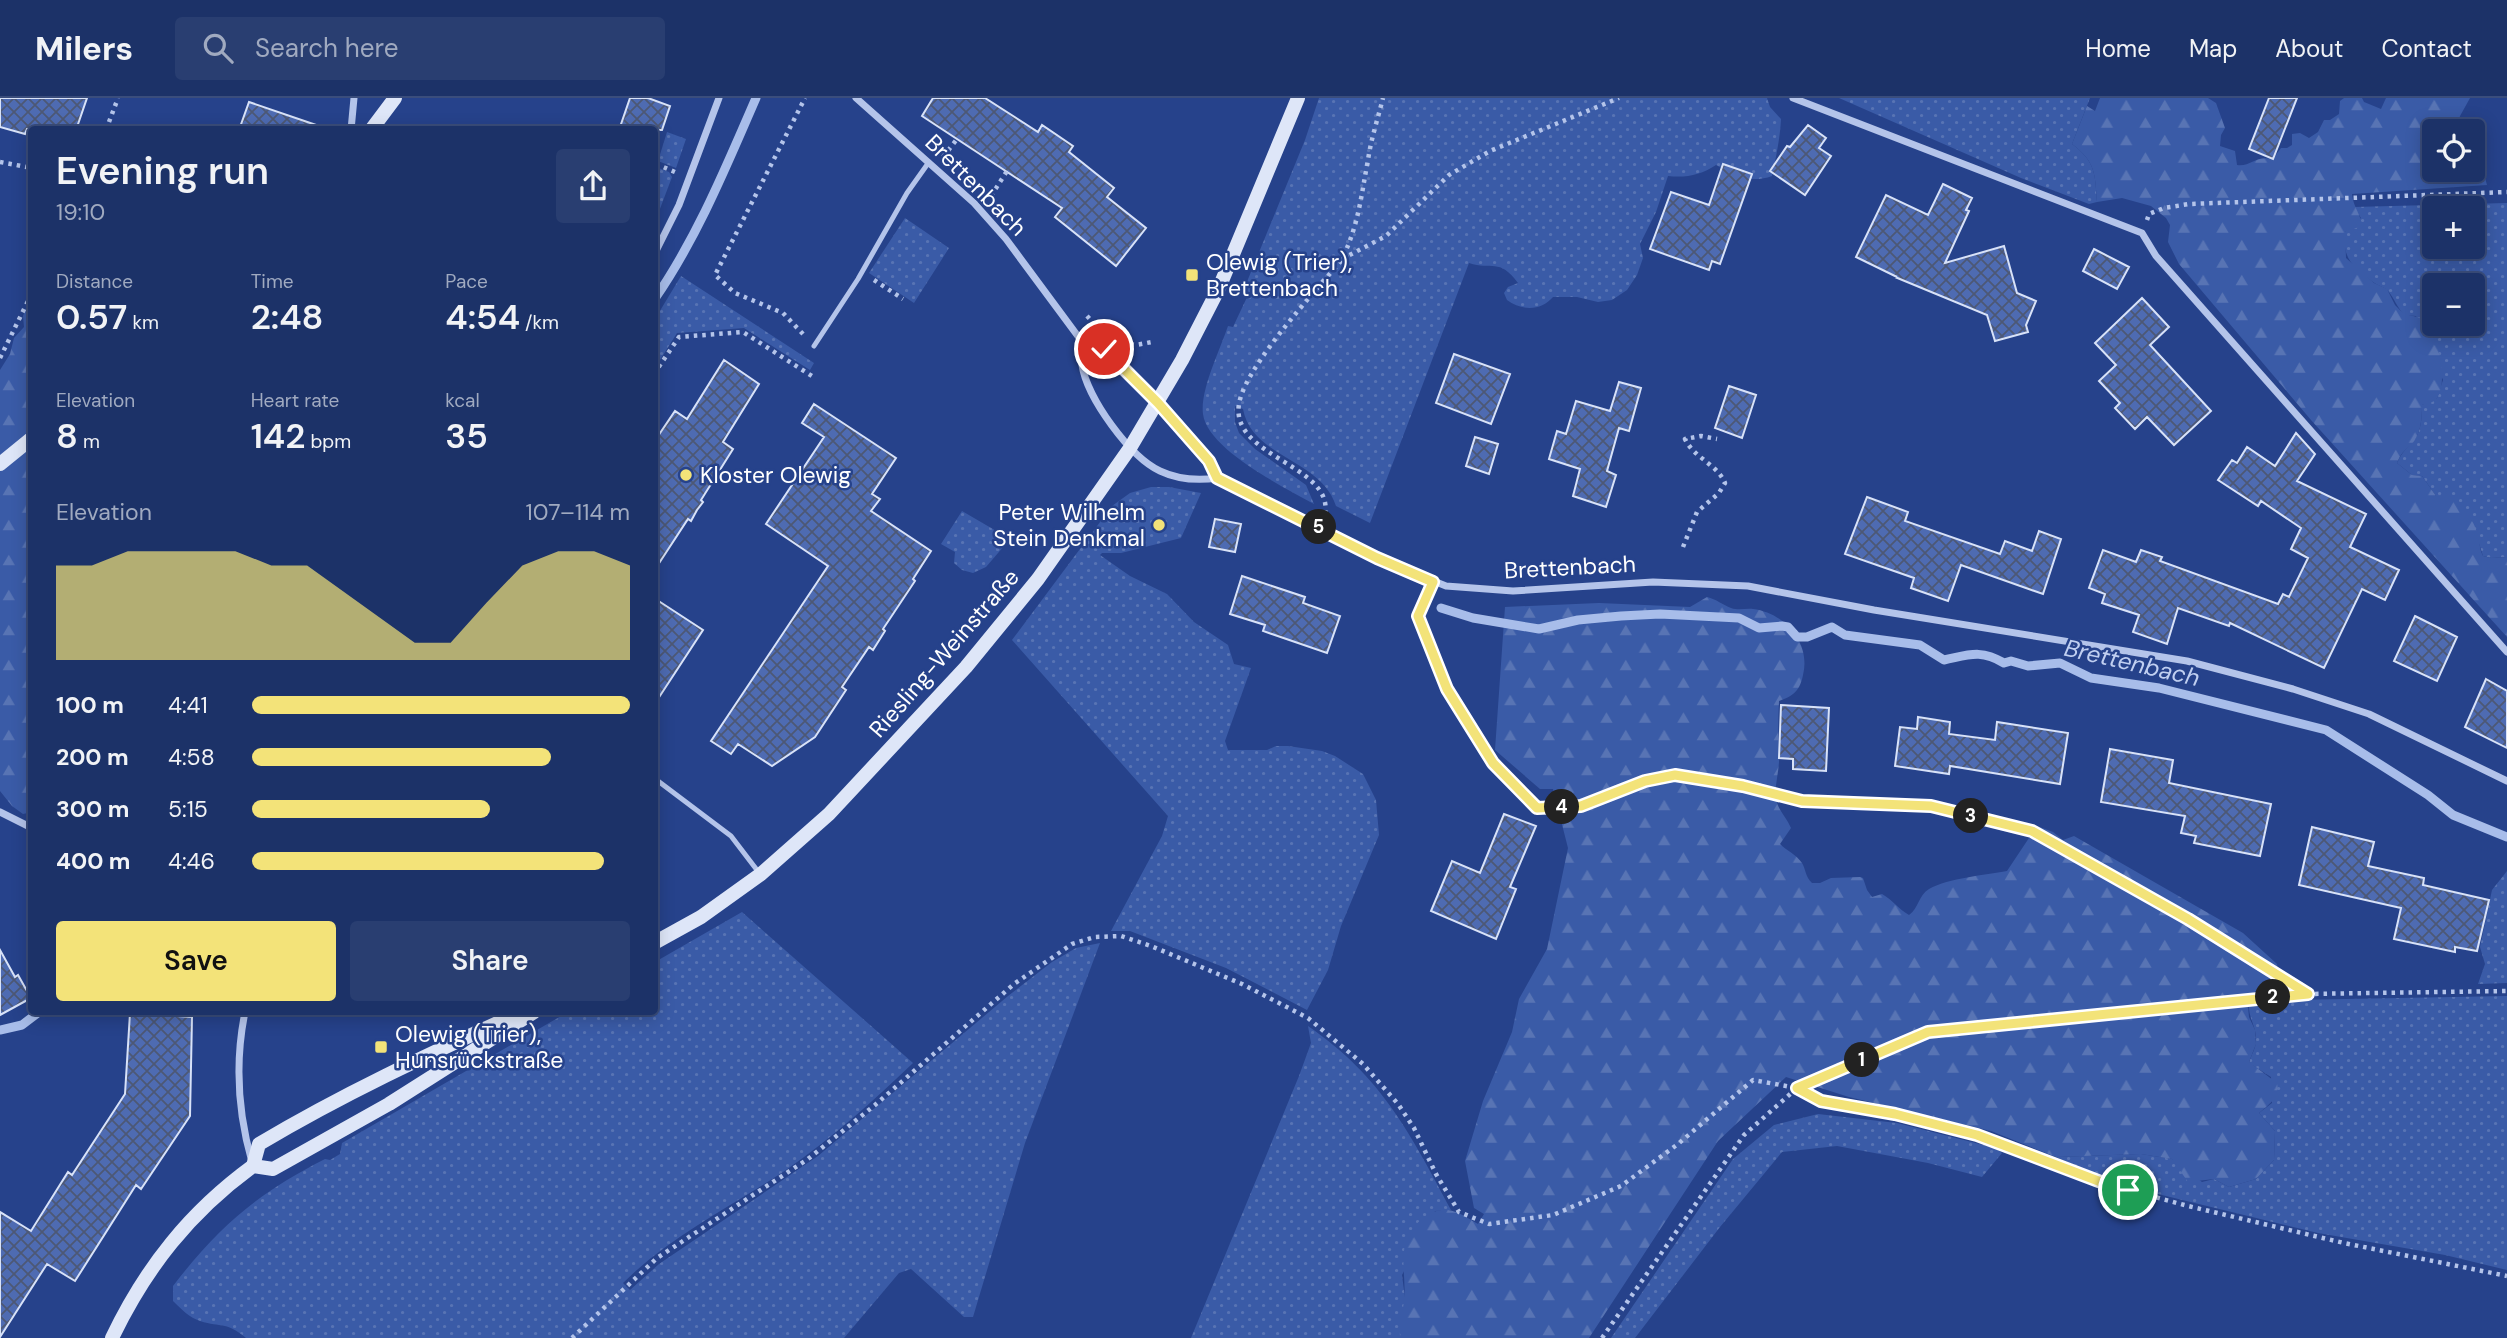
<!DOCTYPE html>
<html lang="en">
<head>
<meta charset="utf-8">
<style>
	body { margin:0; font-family:"DM Sans",sans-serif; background:#293e71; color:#f1f3f6; height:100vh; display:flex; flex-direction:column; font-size:26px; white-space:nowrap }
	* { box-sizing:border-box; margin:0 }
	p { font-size:23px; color:#a0aac0 }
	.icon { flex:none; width:38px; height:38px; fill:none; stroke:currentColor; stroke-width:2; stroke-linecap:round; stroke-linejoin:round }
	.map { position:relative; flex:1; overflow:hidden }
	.details { position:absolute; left:28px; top:28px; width:630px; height:889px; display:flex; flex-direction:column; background:#1c3268; border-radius:7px; box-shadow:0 4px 18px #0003,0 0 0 2px #3a4d7c }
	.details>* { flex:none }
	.tools { position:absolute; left:2422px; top:21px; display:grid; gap:14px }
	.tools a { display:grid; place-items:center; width:63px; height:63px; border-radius:7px; background:#1c3268; box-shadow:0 4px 18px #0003,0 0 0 2px #3a4d7c; font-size:35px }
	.pin { position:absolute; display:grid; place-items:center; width:60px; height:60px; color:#fff; margin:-30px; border:4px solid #fff; border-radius:50%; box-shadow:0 2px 7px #0007 }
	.km { position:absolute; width:35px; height:35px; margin:-18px; border-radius:50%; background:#222; color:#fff; font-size:19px; line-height:35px; text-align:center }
	.round { display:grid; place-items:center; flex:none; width:74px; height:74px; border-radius:7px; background:#293e71 }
	.summary { display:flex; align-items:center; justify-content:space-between; height:119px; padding:0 28px }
	h1 { font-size:38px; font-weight:600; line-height:52px }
	.stats { display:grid; grid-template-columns:repeat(3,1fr); gap:10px; height:119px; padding:7px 28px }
	.stats div { display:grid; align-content:center }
	.stats b { font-size:35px; font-weight:600 }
	.stats small { font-size:19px; font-weight:400 }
	.stats p { font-size:19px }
	.chart { height:196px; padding:14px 28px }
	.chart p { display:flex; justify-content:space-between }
	.chart svg { width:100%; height:126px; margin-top:7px; fill:#f3e379; opacity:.7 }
	.cta { display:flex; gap:14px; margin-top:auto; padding:14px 28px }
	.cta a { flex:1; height:80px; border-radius:7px; background:#f3e379; color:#111; font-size:28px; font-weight:600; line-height:80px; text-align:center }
	.cta a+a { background:#293e71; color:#f1f3f6 }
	ul { padding:0 28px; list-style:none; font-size:23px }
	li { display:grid; grid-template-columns:112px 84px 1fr; align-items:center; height:52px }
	li i { height:18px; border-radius:9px; background:#f3e379 }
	header { display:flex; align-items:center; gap:42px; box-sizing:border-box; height:98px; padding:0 35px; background:#1c3268; border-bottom:2px solid #3a4d7c }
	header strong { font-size:33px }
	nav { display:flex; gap:38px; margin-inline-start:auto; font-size:24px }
	.search { width:490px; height:63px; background:#293e71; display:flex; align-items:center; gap:18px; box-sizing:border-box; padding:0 24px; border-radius:7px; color:#a0aac0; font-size:26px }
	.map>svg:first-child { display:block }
</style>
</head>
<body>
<header>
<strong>Milers</strong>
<div class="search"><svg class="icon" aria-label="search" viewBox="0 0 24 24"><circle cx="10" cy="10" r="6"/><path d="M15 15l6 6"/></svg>Search here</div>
<nav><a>Home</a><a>Map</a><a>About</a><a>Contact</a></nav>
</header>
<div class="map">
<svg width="2507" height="1240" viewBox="0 0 2507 1240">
	<defs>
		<pattern id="grass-dots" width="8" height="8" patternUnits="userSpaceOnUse" patternTransform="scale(1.75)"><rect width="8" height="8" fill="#3a5ba7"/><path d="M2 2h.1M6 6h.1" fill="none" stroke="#5874b4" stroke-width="1.8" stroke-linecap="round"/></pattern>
		<pattern id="forest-firs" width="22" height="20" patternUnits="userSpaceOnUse" patternTransform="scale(1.75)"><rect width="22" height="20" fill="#3a5ba7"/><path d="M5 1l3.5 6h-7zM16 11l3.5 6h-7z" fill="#5874b4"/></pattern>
		<pattern id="building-cross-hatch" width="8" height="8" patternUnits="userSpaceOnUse" patternTransform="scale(1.75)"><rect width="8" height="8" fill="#4e6bb2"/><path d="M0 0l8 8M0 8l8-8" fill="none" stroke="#4d5875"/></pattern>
	</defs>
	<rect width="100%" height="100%" fill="#26428b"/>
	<path fill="url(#grass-dots)" fill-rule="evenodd" d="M1319,0H1767L1770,9L1781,21C1780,41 1776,59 1772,78C1750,86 1735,77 1716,67C1701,77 1686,80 1668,78L1656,114L1640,146L1643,160L1637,177L1627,192L1612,202L1598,204L1577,199H1553C1541,213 1522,213 1507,202L1504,195L1508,189L1518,185C1499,159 1492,173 1469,165L1370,425L1336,408C1321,361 1252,360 1243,311L1235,308V324L1239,335L1255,351L1306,387L1314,406C1285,390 1207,351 1203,316C1200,292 1220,252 1228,228L1233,229L1249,195L1244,191L1305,42Z
		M1839,0H2090L2072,46C2096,64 2095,76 2097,104L2089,106L2021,80Z
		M667,34L686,41L676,70L658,63Z
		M656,69L669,74L672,79L655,124Z
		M2507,105V459L2491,460L2483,458L2472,423L2436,398L2422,378L2412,377L2397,365C2401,356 2404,353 2411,346C2421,336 2422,321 2422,307L2437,300L2443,282L2416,218L2404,217C2397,209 2394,200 2388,193C2385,189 2378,188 2373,184C2353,169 2342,161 2345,134L2361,120L2354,109ZM2434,110H2473V149H2434ZM2434,187H2473V226H2434Z
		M905,120L949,150L914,205L869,175Z
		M681,178L814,265L810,272L744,230L677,235L655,270V221Z
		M1151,389H1169L1201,395L1181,440L1121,455H1102L1100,457L1130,478L1167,496L1194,524L1228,547L1234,566L1251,570L1225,643L1228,652H1267L1276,648H1288L1322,653L1335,658L1363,676L1376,702L1379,737L1341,828L1328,872L1307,912L1226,870L1130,833H1111L1162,738L1168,718L1012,542L1112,408L1130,395Z
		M962,413L1010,441L986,469L973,475L962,472L954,465L955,454L941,446Z
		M2507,773V885L2478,886L2485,866L2480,849L2492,792Z
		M742,814L913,965C873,1003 831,1041 786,1072C731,1109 670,1138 623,1185L630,1192L659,1166L818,1058L1008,898L1052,864L1076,850L1100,845L1025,1045L973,1219H964L911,1171L899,1175L844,1240H246C226,1223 222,1230 200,1223C190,1220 181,1211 173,1203V1188C220,1127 257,1096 325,1061L330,1062L340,1056L342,1045L568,914H654L655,864Z
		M2507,898V1172L2445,1157L2318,1135L2121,1087L2056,1059L2141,1056L2172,1061L2202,1084L2214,1081L2229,1089L2256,1081L2274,1062L2275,1033L2259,1015L2272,1005L2271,979L2249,965C2251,957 2256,950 2256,943C2257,930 2249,921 2249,909L2256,904L2293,902Z
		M1308,928C1382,979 1410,1035 1451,1112L1435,1113L1402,1177L1405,1200L1400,1240H1191L1299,978L1311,945Z
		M1818,1016L1897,1025L1995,1050L2002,1055L1982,1079L1928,1065L1837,1048L1782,1054L1720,1129L1635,1240H1611L1733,1061L1774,1027Z"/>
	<path fill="url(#forest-firs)" d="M2100,0H2208L2216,5L2225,30L2221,37L2220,48L2235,53L2237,67C2251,69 2255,57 2273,61L2281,50H2287L2292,47V36L2300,35L2309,40L2318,34L2324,22H2330L2339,16L2340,3L2344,0H2362L2364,4L2381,11L2386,0H2470L2460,18L2457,28H2449L2445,25V33H2434V72H2462L2471,75L2484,76L2487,87L2352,96C2353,109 2361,116 2362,128L2345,134L2346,160L2374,185L2387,191L2395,207L2404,216C2413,218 2423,219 2428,227C2439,241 2448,285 2437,300C2433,305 2427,306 2422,307C2422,321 2421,336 2411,347C2404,353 2401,355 2397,365L2412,377L2422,378L2436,398L2449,396C2460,407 2473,419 2477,435C2480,443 2479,450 2483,458L2491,460L2507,459V539L2311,322L2179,166L2168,144L2170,127L2166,120L2151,108L2122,100L2097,104C2095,76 2096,64 2072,46L2087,8L2095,13Z
		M31,198L32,714L23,716L12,708L0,693V272L10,256L14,240L24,229L23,218Z
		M1707,499C1716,501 1723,507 1731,510C1739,513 1746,510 1753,511C1785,515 1811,545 1803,577C1800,592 1794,598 1779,603C1778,621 1778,639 1779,657C1780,672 1774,687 1776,701C1778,712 1787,720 1791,730L1780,746C1787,753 1796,756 1802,765C1806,772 1805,778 1812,785H1820L1831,780L1860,779L1863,780L1867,792L1872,799L1882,796C1893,802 1898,811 1909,817C1919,810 1918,798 1929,791C1949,780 1985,777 2007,773L2037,728L2053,734L2063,742L2074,738L2243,835L2277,866L2280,883L2278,887L2260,891L2247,898L2249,919L2255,932L2256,946L2249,964L2277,985C2280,999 2270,1006 2259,1015L2275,1033L2274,1062L2256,1081L2229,1089L2214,1081L2188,1084L2172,1061L2141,1056L2056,1059L1991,1033L1849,999L1786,979L1718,1043L1589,1240H1400C1399,1227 1403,1215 1404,1202C1406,1186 1402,1169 1404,1153C1407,1132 1426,1110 1448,1112C1458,1113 1469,1121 1478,1126L1484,1116L1474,1110L1465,1063L1483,1003L1512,934L1519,901L1547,851L1568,750L1553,691H1540L1495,652L1505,509L1599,505L1690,509Z"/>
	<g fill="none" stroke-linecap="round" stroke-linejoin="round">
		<path stroke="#a8bdea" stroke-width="9" d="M654,202C697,140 726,69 756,0
			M1441,510L1473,520L1539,531L1578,522L1621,518L1660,516L1739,520L1759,530L1782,528L1788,529L1797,539H1807L1832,529L1845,537L1920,547L1944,562C1969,557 1980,551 2004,565L2011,563L2028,568L2060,565L2091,580L2159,590L2326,632L2428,697L2453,717L2507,739
			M0,932L22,927L39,914"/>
	</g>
	<path fill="url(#building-cross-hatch)" stroke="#d8e2f8" stroke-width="2" d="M0,0H87L76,32L27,31L25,36L0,29Z
		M630,0H648L670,8L662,32H619Z
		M933,0H985L1038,34L1042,27L1073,48L1069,54L1114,90L1107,99L1146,130L1116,168L1055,119L1062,110L922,18Z
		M2269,0H2297L2273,61L2249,51Z
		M249,4L319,28L318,32H239Z
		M1808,27L1826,40L1819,50L1831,58L1805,97L1770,73L1787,48L1790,49Z
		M1723,66L1752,76L1720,166L1712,163L1709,172L1650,151L1671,94L1709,107Z
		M1943,86L1972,100L1966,112L1969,113L1945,165L2004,148L2017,195L2036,203L2026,227L2028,234L1995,243L1987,217L1895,179H1897L1856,159L1886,97L1928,117Z
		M2094,151L2129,169L2117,191L2083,173Z
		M2142,200L2169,229L2150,247L2211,313L2174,347L2147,319L2135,331L2115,310L2120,305L2099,283L2116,267L2095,245Z
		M1454,256L1510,276L1491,326L1436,305Z
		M724,262L759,286L723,344L733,351L701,402L703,404L697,412L691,423L688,421L654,473V344L675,313L687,321Z
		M1619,284L1641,290L1629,333L1619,330L1607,373L1616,377L1606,409L1573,398L1580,371L1549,361L1557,333L1566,336L1576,303L1610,313Z
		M1729,288L1756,297L1742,340L1715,330Z
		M814,306L896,360L872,396L880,401L871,413L931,453L913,481L915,483L883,531L885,533L873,552L869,549L842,589L846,592L815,639L772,668L738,646L731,656L711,643L828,468L766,426L824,339L802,325Z
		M2296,335L2315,356L2297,383L2366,416L2350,449L2399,472L2385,502L2362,491L2324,570L2230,525L2229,528L2178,510L2167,546L2133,534L2139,517L2102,505L2105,496L2089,490L2103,452L2136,464L2141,452L2162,459L2160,463L2278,506L2283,496L2289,499L2308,460L2291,451L2301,430L2261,403L2258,408L2218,382L2232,362L2237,365L2247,349L2275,368Z
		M1475,339L1498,346L1489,376L1466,368Z
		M1867,399L1908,414L1905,423L2000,456L2005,443L2032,453L2039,433L2061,441L2043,496L1961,467L1948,503L1911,490L1914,480L1845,456Z
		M1215,421L1241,426L1235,454L1209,449Z
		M1242,478L1305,499L1303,505L1340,518L1327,555L1263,533L1265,527L1230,516Z
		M654,500L703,532L654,607Z
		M2415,518L2457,539L2437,583L2394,563Z
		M2486,581L2507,593V650L2465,629Z
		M1781,607L1829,610L1826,673L1793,671V661L1779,660Z
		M1918,619L1950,624L1949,636L1995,642L1997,624L2068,635L2060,686L1950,668L1949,676L1895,668L1900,629L1917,631Z
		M2110,651L2173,662L2169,685L2271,706L2260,758L2194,745L2196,738L2181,735L2185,718L2101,704Z
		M1504,716L1536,728L1510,789L1516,791L1496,841L1431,813L1452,763L1480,775Z
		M2312,729L2374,744L2368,768L2424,780L2423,787L2489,802L2477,853L2455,849V854L2394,841L2401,810L2299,787Z
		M0,852L15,879L18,877L31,900L0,917Z
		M130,915L192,919L190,1018L141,1091L136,1087L75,1183L47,1166L0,1239V1114L31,1133L68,1074L72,1077L125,996Z"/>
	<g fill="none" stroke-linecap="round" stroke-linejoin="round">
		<path stroke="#b4c4ea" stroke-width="4.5" stroke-dasharray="3.5 5" stroke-linecap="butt" d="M106,32L118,0
			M943,59L957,41
			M0,64L32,70
			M656,66L675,74
			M29,69L32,60
			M991,98L1007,73
			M2147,122L2149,116L2164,110L2189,106L2507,94
			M1342,161L1386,138L1449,77L1490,53L1619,0
			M874,182L903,201
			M1087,218L1100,232
			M803,236L783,215L735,195L715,177L805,0
			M1122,245L1136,247L1152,244
			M0,260L32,195
			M654,276L679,239L743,234L815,280
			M1325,416C1334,367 1230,359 1239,306C1244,274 1297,214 1319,188C1327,178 1337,170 1343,159C1359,125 1361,98 1368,62C1371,41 1378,20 1383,0
			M1683,449L1697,414L1719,395L1725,385C1717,366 1694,360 1685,341L1701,338L1717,341
			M1659,680L1675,677L1743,688L1802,703L1931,708L2032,733L2188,821L2307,895
			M572,1240L657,1160L808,1061L875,1007L1014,886L1072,846L1095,839L1121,838L1151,848L1242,886L1308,920L1363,966L1398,1006L1414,1030L1436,1076L1459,1114L1489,1126L1553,1117L1621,1088L1678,1046L1753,982L1797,990L1821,1003L1895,1016L1977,1037L2100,1084L2188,1108L2344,1145L2507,1178
			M1602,1240L1744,1037L1797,990L1928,934L2307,896L2507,893"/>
		<path stroke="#b4c4ea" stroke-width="5" d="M814,248L858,181L907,95L929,64
			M1433,484L1418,518L1447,591L1493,665L1537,710L1581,708L1645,683
			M654,680L731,738L760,776"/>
		<path stroke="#b4c4ea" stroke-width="7" d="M856,0L974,105L1006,141L1083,245L1103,251L1158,305L1209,364L1218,380
			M1793,0L2142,135L2156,158L2507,554
			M351,32L354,0
			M654,157L679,107L719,0
			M1083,245C1082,252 1081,260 1082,267C1087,300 1130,359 1160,373C1179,382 1197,383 1218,380L1377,460L1446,488L1513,493L1653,484L1748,488L1874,512L2187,563L2293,591L2369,616L2507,683
			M0,714L32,730
			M245,914C235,963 238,1015 252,1064"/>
		<path stroke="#dee6f8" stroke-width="14" d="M371,32L395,0
			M0,366L32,340
			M654,845L701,819L761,776L829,716L966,569L1038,481L1130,350L1182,262L1219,190L1298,0
			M253,1068L273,1071L389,1006L534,914
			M253,1068L259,1046C343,996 427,957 515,917
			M112,1240C146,1169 190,1114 253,1068"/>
	</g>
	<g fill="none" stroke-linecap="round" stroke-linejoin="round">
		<defs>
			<path id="route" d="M1104,251L1158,305L1209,363L1217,380L1377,460L1433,484L1418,518L1447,591L1493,665L1537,710L1581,708L1645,683L1675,677L1743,688L1802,703L1931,708L2032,733L2188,821L2308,896L1928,934L1797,990L1821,1003L1895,1016L1977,1037L2101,1084L2128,1092"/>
		</defs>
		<use href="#route" stroke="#fff" stroke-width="14"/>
		<use href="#route" stroke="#f3e379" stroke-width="9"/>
	</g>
	<g fill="#f3e379" stroke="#26428b" stroke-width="2.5">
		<rect x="1185" y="170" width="14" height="14" rx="3.5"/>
		<circle cx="686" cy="377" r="7"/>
		<circle cx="1159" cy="427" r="7"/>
		<rect x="374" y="942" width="14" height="14" rx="3.5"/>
	</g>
	<g text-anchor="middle" stroke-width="5" stroke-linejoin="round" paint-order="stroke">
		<g font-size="23" fill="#fff" stroke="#26428b">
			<text transform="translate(976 87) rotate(45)" y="8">Brettenbach</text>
			<text transform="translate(1570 469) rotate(-3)" y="8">Brettenbach</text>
			<text transform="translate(944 555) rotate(-49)" y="8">Riesling-Weinstraße</text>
		</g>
		<g font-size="23" fill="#fff" stroke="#26428b" text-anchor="start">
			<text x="1206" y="172">Olewig (Trier),<tspan x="1206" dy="26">Brettenbach</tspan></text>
			<text x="700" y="385">Kloster Olewig</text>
			<text x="1145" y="422" text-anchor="end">Peter Wilhelm<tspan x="1145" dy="26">Stein Denkmal</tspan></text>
			<text x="395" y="944">Olewig (Trier),<tspan x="395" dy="26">Hunsrückstraße</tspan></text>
		</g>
		<g font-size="24" font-style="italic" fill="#c0cff1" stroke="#26428b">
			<text transform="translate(2132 565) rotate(13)" y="8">Brettenbach</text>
		</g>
	</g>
</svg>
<div class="tools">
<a><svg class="icon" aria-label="locate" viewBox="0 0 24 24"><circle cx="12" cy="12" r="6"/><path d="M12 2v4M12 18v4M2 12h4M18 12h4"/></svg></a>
<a>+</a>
<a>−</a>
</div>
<div class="pin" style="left:2128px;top:1092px;background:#1e9e55"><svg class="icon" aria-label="arrive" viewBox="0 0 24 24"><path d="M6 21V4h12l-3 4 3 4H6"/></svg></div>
<div class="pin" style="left:1104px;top:251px;background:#d93025"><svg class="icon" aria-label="check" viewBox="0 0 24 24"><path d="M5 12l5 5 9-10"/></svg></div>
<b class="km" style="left:1862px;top:962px">1</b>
<b class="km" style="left:2273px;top:899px">2</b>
<b class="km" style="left:1971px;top:718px">3</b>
<b class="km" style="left:1562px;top:709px">4</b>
<b class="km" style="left:1319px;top:429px">5</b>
<section class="details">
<div class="summary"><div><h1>Evening run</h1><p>19:10</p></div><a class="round"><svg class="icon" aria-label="share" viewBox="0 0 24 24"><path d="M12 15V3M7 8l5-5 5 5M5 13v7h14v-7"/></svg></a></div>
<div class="stats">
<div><p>Distance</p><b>0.57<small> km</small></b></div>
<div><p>Time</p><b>2:48</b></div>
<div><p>Pace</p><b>4:54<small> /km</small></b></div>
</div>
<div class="stats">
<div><p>Elevation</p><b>8<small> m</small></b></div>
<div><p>Heart rate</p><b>142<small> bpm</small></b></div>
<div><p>kcal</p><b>35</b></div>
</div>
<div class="chart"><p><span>Elevation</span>107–114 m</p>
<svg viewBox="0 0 160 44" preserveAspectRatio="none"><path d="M0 44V11L10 11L20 6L30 6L40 6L50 6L60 11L70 11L80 20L90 29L100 38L110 38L120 24L130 11L140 6L150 6L160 11V44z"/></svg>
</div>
<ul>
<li><b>100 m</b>4:41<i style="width:100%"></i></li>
<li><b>200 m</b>4:58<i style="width:79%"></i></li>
<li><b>300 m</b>5:15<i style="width:63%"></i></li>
<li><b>400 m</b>4:46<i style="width:93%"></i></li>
</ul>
<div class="cta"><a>Save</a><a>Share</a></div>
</section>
</div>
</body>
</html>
